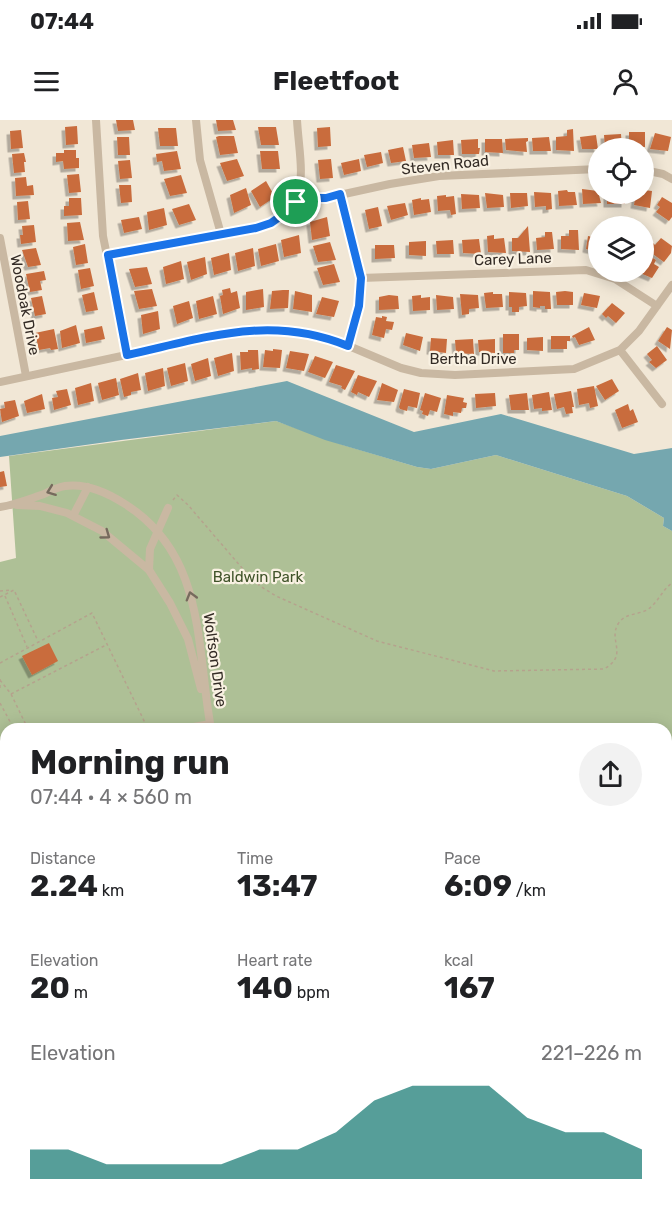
<!DOCTYPE html>
<html lang="en">
<head>
<meta charset="utf-8">
<style>
	body { margin:0; font-family:Rubik,sans-serif; background:#f2f2f2; color:#202124; height:100vh; display:flex; flex-direction:column; font-size:22px; white-space:nowrap }
	* { box-sizing:border-box; margin:0 }
	p { font-size:20px; color:#757577 }
	.icon { flex:none; width:33px; height:33px; fill:none; stroke:currentColor; stroke-width:2; stroke-linecap:round; stroke-linejoin:round }
	.map { position:relative; flex:1; overflow:hidden }
	.drawer { position:absolute; left:0px; top:603px; width:672px; height:486px; display:flex; flex-direction:column; background:#fff; border-radius:18px 18px 0 0; box-shadow:0 3px 15px #0003 }
	.drawer>* { flex:none }
	.fabs { position:absolute; left:588px; top:18px; display:grid; gap:12px }
	.fabs a { display:grid; place-items:center; width:66px; height:66px; border-radius:50%; background:#fff; box-shadow:0 3px 15px #0003; font-size:30px }
	.pin { position:absolute; display:grid; place-items:center; width:51px; height:51px; color:#fff; margin:-26px; border:3px solid #fff; border-radius:50%; box-shadow:0 2px 6px #0007 }
	.round { display:grid; place-items:center; flex:none; width:63px; height:63px; border-radius:32px; background:#f2f2f2 }
	.head { display:flex; align-items:center; justify-content:space-between; height:102px; padding:0 30px }
	h1 { font-size:33px; font-weight:700; line-height:45px }
	.stats { display:grid; grid-template-columns:repeat(3,1fr); gap:9px; height:102px; padding:6px 30px }
	.stats div { display:grid; align-content:center }
	.stats b { font-size:30px; font-weight:700 }
	.stats small { font-size:16px; font-weight:400 }
	.stats p { font-size:16px }
	.chart { height:168px; padding:12px 30px }
	.chart p { display:flex; justify-content:space-between }
	.chart svg { width:100%; height:108px; margin-top:6px; fill:#0f766e; opacity:.7 }
	.status { display:flex; justify-content:space-between; align-items:center; height:42px; padding:0 30px; background:#fff; direction:ltr }
	.status svg { height:16px; fill:currentColor }
	header { display:flex; justify-content:space-between; align-items:center; height:78px; padding:0 30px; background:#fff; font-size:27px; font-weight:700 }
	.map>svg:first-child { display:block }
</style>
</head>
<body>
<div class="status"><b>07:44</b><svg viewBox="0 0 49 12"><path d="M0 12V9h3v3zM5 12V6h3v6zM10 12V3h3v9zM15 12V0h3v12zM26 1h20v11H26zM47 4h2v5h-2z"/></svg></div>
<header><svg class="icon" aria-label="menu" viewBox="0 0 24 24"><path d="M4 6h16M4 12h16M4 18h16"/></svg>Fleetfoot<svg class="icon" aria-label="person" viewBox="0 0 24 24"><circle cx="12" cy="8" r="4"/><path d="M4 21q1-7 8-7t8 7"/></svg></header>
<div class="map">
<svg width="672" height="1089" viewBox="0 0 672 1089">
	<defs>
		<filter id="shadow"><feDropShadow dx="-3.5" dy="3.5" stdDeviation="0" flood-color="#0004"/></filter>
	</defs>
	<rect width="100%" height="100%" fill="#f1e7d6"/>
	<path fill="#aec096" d="M276,301L343,325L417,347L431,349L496,335L627,376L664,398L663,406L672,411V784L666,783V609H6V1083H619L622,1089H0V442L16,438L9,336Z"/>
	<path fill="#75a7af" d="M287,261L414,312L501,294L634,334L672,328V411L663,406L664,398L627,376L496,335L431,349L417,347L325,320L276,301L121,320L0,337V316Z
		M666,783L672,784V1089H622L619,1083H666Z"/>
	<path fill="#c96c3c" filter="url(#shadow)" d="M116,0H133L135,10L118,11Z
		M216,0H233L236,10L218,11Z
		M77,6L78,24L66,25L65,7Z
		M258,7H276L279,25H261Z
		M330,7L331,26L318,27L317,8Z
		M158,8H176L178,26H160Z
		M573,9L574,31L556,30V17L567,16V10Z
		M21,10L23,28L11,29L10,11Z
		M629,12H645V27H629Z
		M655,13L671,17L668,31L650,29Z
		M621,14L622,28H605L604,15Z
		M596,15L598,29H582L580,17Z
		M219,16H234L238,33L220,35L216,17Z
		M117,17H129L130,35H118Z
		M549,17L551,31H533L532,18Z
		M528,18V21L526,22L527,32L506,30L505,19Z
		M478,19V28H480L479,34H462L461,20Z
		M485,19H502L503,33L485,32Z
		M453,20L454,35H438L437,22Z
		M429,23L431,37L414,38L412,25Z
		M403,27L406,41L391,43L388,30Z
		M64,30H76V38H79V48L64,49L63,41L56,42V33H64Z
		M177,31L181,49L164,51L162,41L157,42L156,34Z
		M260,31H278L280,49H262Z
		M381,32L383,43L367,47L364,35Z
		M24,33L26,42H24L25,52L14,53L12,34Z
		M237,39L244,56L227,61L220,43Z
		M331,39L333,58L320,59L318,40Z
		M359,39L361,51L344,55L341,43Z
		M130,40L132,58L120,59L118,41Z
		M79,54L81,72L69,73L67,55Z
		M181,55L187,73L170,76L164,59Z
		M26,57L27,66L33,65L34,75L16,76L15,58Z
		M266,61L275,77L260,87L251,71Z
		M119,65H131L132,82L121,83Z
		M246,68L251,85L234,93L230,75Z
		M582,69L598,71L601,83L583,84Z
		M567,70L568,72H575L577,85L559,86L558,71Z
		M644,70L652,71L650,88L634,85L635,79H631L632,74H644Z
		M534,72L551,73L552,89L546,90V86L535,87Z
		M485,73L503,75L504,87L487,88Z
		M510,73H527L528,86L511,88Z
		M461,74L479,75L480,88L462,89Z
		M607,74H625V84H607Z
		M446,75V77L454,76L456,94L451,95L450,90L438,91L437,76Z
		M662,77L672,83V97L669,101L656,92L660,87L657,85Z
		M69,78H81L82,95L64,96V86H69Z
		M421,78V80L429,79L431,92L414,95L412,80Z
		M28,81L30,99L18,100L17,82Z
		M405,83L408,95L391,100L387,86Z
		M189,84L196,100L179,105L172,89Z
		M378,87L382,106L369,109L365,90Z
		M164,88L167,105L149,110L147,92Z
		M139,97L142,109L124,113L121,100Z
		M327,97L330,116L312,120L310,102Z
		M80,102L84,120L68,121L67,103Z
		M34,105L36,122L21,124L20,115H23L22,106Z
		M528,106L530,132L512,131V118H518Z
		M569,110H578L579,130L561,129V116H569Z
		M545,112H552L554,129L537,130L536,118L545,117Z
		M299,115L301,133L284,137L281,120Z
		M494,115V119L504,118L506,133L488,132L487,116Z
		M588,116L598,118V132L586,129Z
		M661,118L672,126L671,133L664,142L650,132L653,129L650,127L653,123L655,125Z
		M479,119L481,134L463,133L462,120Z
		M453,120L454,134H437L436,121Z
		M426,121V136L409,135V122Z
		M330,122L336,140L318,142L313,126Z
		M85,124L88,143L76,145L73,127Z
		M276,124L279,141L261,146L258,129Z
		M375,125H394L395,138L375,139Z
		M36,128L41,145L28,147L22,130Z
		M253,128L255,146L238,151L235,133Z
		M229,133L231,150L214,155L211,138Z
		M205,137L207,154L191,160L187,142Z
		M645,137L649,140L651,137L656,140L654,144L659,147L652,158L640,153L644,152Z
		M181,141L184,159L166,164L163,147Z
		M334,144L340,162L323,165L317,148Z
		M147,147L152,164L135,167L129,149Z
		M90,148L94,166L81,169L78,150Z
		M44,151L46,160L40,161L42,170L30,172L26,154Z
		M230,168L231,173L237,171L240,188L223,194L220,176L223,175L222,170Z
		M152,169L157,186L139,189L134,171Z
		M263,169L264,187L246,190V172Z
		M283,170H289L288,188L270,189L272,171Z
		M295,171L312,175V192L293,189Z
		M533,171L550,172L551,189H545V186H540V188L533,187Z
		M565,171L573,172V185H557L556,172Z
		M94,172L98,190L86,192L82,175Z
		M493,172V174H502L503,187L486,188L484,173Z
		M509,172L526,173L527,186L519,187V192H512V187H509Z
		M584,173L600,176L597,188L581,185Z
		M460,174L478,175L479,188L469,189V194L462,195Z
		M389,175L398,176L399,189L379,190V177Z
		M421,175V178L430,177V190L413,191L412,176Z
		M436,175L453,177L454,189L437,190Z
		M42,176L46,194L35,196L31,178Z
		M213,176L217,194L199,199L196,181Z
		M322,177L339,181L334,197L316,194Z
		M189,181L193,198L177,204L173,186Z
		M612,183L625,193L616,203L608,196L606,198L602,194Z
		M158,191L160,209L143,214L141,195Z
		M382,196L387,197L386,201L394,202L392,210L386,209L384,218L372,215L376,197L382,198Z
		M76,205L80,223L62,228L60,211Z
		M102,206L105,219L86,223L84,210Z
		M589,207L595,220L579,225L575,217L573,218L572,216Z
		M667,207L672,210L670,229L658,221Z
		M54,209L58,229L51,230L50,228L39,230L35,213Z
		M406,213L423,217L420,231L403,225Z
		M503,214H519V230H514V233H503Z
		M551,216H570V221H567V229H551Z
		M543,217V231L527,230V218Z
		M431,218L447,219L446,233L430,231Z
		M473,219L474,234L456,233L455,220Z
		M495,219V233L479,232L478,220Z
		M657,226L667,240L656,248L649,242L652,240L647,234Z
		M273,229L282,230L280,248L263,247L265,230L273,231Z
		M248,230H258L259,249L252,250V248L241,250L240,232H248Z
		M290,231L309,234L304,251L286,248Z
		M232,233L234,251L218,256L214,238Z
		M315,236L333,242L325,258L308,252Z
		M208,238L211,256L195,261L191,244Z
		M185,243L188,261L171,266L167,248Z
		M336,245L355,251L345,270L341,268L342,266L329,262Z
		M163,248L165,266L148,271L145,253Z
		M138,253L141,270L131,272V275L124,277L120,259Z
		M358,255L377,261L369,277L358,272L357,275L351,272Z
		M116,258L119,275L102,280L98,263Z
		M612,259L619,271L605,280L596,266Z
		M91,263L94,281L78,285L75,268Z
		M382,263L398,270L394,282L377,280Z
		M594,266L598,286L590,288L589,283L579,285L577,269Z
		M67,269L71,285L54,290L52,278L58,277L56,271Z
		M404,269L420,273L417,288L408,286L407,291L400,289L399,287Z
		M571,271L574,287H572L573,293L566,294L564,287L557,289L554,274Z
		M549,272L552,290L542,291V288L534,289L532,275Z
		M425,273L441,278L437,292L430,290L428,296L422,294L423,291L420,290Z
		M495,273L496,286L476,288L475,274Z
		M527,273L529,290H511L509,275Z
		M42,274L45,289L27,293L24,281Z
		M447,275L464,278L463,282L467,283L466,288H462L461,293L453,292V296L444,294Z
		M15,280L19,296L2,302L0,289L5,288L4,282Z
		M628,284L630,291L633,289L638,302L622,308L615,290Z
		M4,351L7,366L0,367V352Z
		M49,523L58,541L32,555L22,536Z"/>
	<g fill="none" stroke-linecap="round" stroke-linejoin="round">
		<path stroke="#b5a28d" stroke-width="1.5" stroke-dasharray="3 3" stroke-linecap="butt" d="M173,380L177,375L188,385L248,455L260,466L276,476L377,521L494,551L604,549C629,535 608,521 618,504C625,493 637,495 647,490C658,483 662,470 672,463
			M0,471L11,470
			M5,476L27,527
			M0,477L14,470L38,521
			M0,543L92,493L148,609
			M0,559V570
			M0,560L11,574L28,609
			M11,574L106,525
			M0,583L14,609
			M0,852L6,849
			M444,1089L447,1083"/>
		<path stroke="#c9b8a2" stroke-width="4" d="M217,1083L220,1089"/>
		<path stroke="#c9b8a2" stroke-width="8" d="M96,0L103,116L127,235
			M196,0L200,40L221,114
			M644,50L663,54L672,59
			M340,74L361,158L359,186L348,226
			M296,82L306,78H326L390,64L439,56L598,49
			M0,118L26,256
			M108,135L256,108C315,90 300,50 297,0
			M361,158L586,150L615,159L657,186
			M620,230L662,284
			M0,262L238,211L272,209L305,212L337,221L401,248L421,253L455,255L574,249L620,230L639,211L672,165
			M17,385L40,386L67,393L102,411L149,450L170,483L188,519L201,569
			M0,387C15,385 29,379 44,374C50,371 58,367 65,366C86,363 108,373 125,384C206,435 196,526 211,609
			M73,396L88,367
			M149,450L150,429L168,388
			M183,609L210,604
			M157,1089L169,1083"/>
	</g>
	<defs><path id="oneway-chevron" d="M-2-3.5L2.5 0L-2 3.5" fill="none" stroke-width="1.6" stroke-linecap="round" stroke-linejoin="round" transform="scale(1.5)"/></defs>
	<g stroke="#766a5d">
		<use href="#oneway-chevron" transform="translate(51 371) rotate(159)"/>
		<use href="#oneway-chevron" transform="translate(106 415) rotate(36)"/>
		<use href="#oneway-chevron" transform="translate(191 476) rotate(-106)"/>
	</g>
	<g fill="none" stroke-linecap="round" stroke-linejoin="round">
		<defs>
			<path id="route" d="M340,74L361,158L359,186L348,226C270,194 205,218 127,235L108,135L256,108L271,103L285,93L296,82L306,78H326Z"/>
		</defs>
		<use href="#route" stroke="#fff" stroke-width="12"/>
		<use href="#route" stroke="#1a73e8" stroke-width="8"/>
	</g>
	<g text-anchor="middle" stroke-width="4.5" stroke-linejoin="round" paint-order="stroke">
		<g font-size="15" fill="#332b25" stroke="#f9f1e2">
			<text transform="translate(445 45) rotate(-6)" y="5">Steven Road</text>
			<text transform="translate(513 139) rotate(-2)" y="5">Carey Lane</text>
			<text transform="translate(25 185) rotate(79)" y="5">Woodoak Drive</text>
			<text x="473" y="244">Bertha Drive</text>
			<text transform="translate(215 540) rotate(82)" y="5">Wolfson Drive</text>
		</g>
		<g font-size="15" fill="#3f5228" stroke="#f9f1e2">
			<text x="258" y="462">Baldwin Park</text>
		</g>
	</g>
</svg>
<div class="fabs">
<a><svg class="icon" aria-label="locate" viewBox="0 0 24 24"><circle cx="12" cy="12" r="6"/><path d="M12 2v4M12 18v4M2 12h4M18 12h4"/></svg></a>
<a><svg class="icon" aria-label="layers" viewBox="0 0 24 24"><path d="M12 4l9 5-9 5-9-5zM3 14l9 5 9-5"/></svg></a>
</div>
<div class="pin" style="left:296px;top:82px;background:#1e9e55"><svg class="icon" aria-label="arrive" viewBox="0 0 24 24"><path d="M6 21V4h12l-3 4 3 4H6"/></svg></div>
<section class="drawer">
<div class="head"><div><h1>Morning run</h1><p>07:44 · 4 × 560 m</p></div><a class="round"><svg class="icon" aria-label="share" viewBox="0 0 24 24"><path d="M12 15V3M7 8l5-5 5 5M5 13v7h14v-7"/></svg></a></div>
<div class="stats">
<div><p>Distance</p><b>2.24<small> km</small></b></div>
<div><p>Time</p><b>13:47</b></div>
<div><p>Pace</p><b>6:09<small> /km</small></b></div>
</div>
<div class="stats">
<div><p>Elevation</p><b>20<small> m</small></b></div>
<div><p>Heart rate</p><b>140<small> bpm</small></b></div>
<div><p>kcal</p><b>167</b></div>
</div>
<div class="chart"><p><span>Elevation</span>221–226 m</p>
<svg viewBox="0 0 160 44" preserveAspectRatio="none"><path d="M0 44V32L10 32L20 38L30 38L40 38L50 38L60 32L70 32L80 25L90 12L100 6L110 6L120 6L130 19L140 25L150 25L160 32V44z"/></svg>
</div>
</section>
</div>
</body>
</html>
